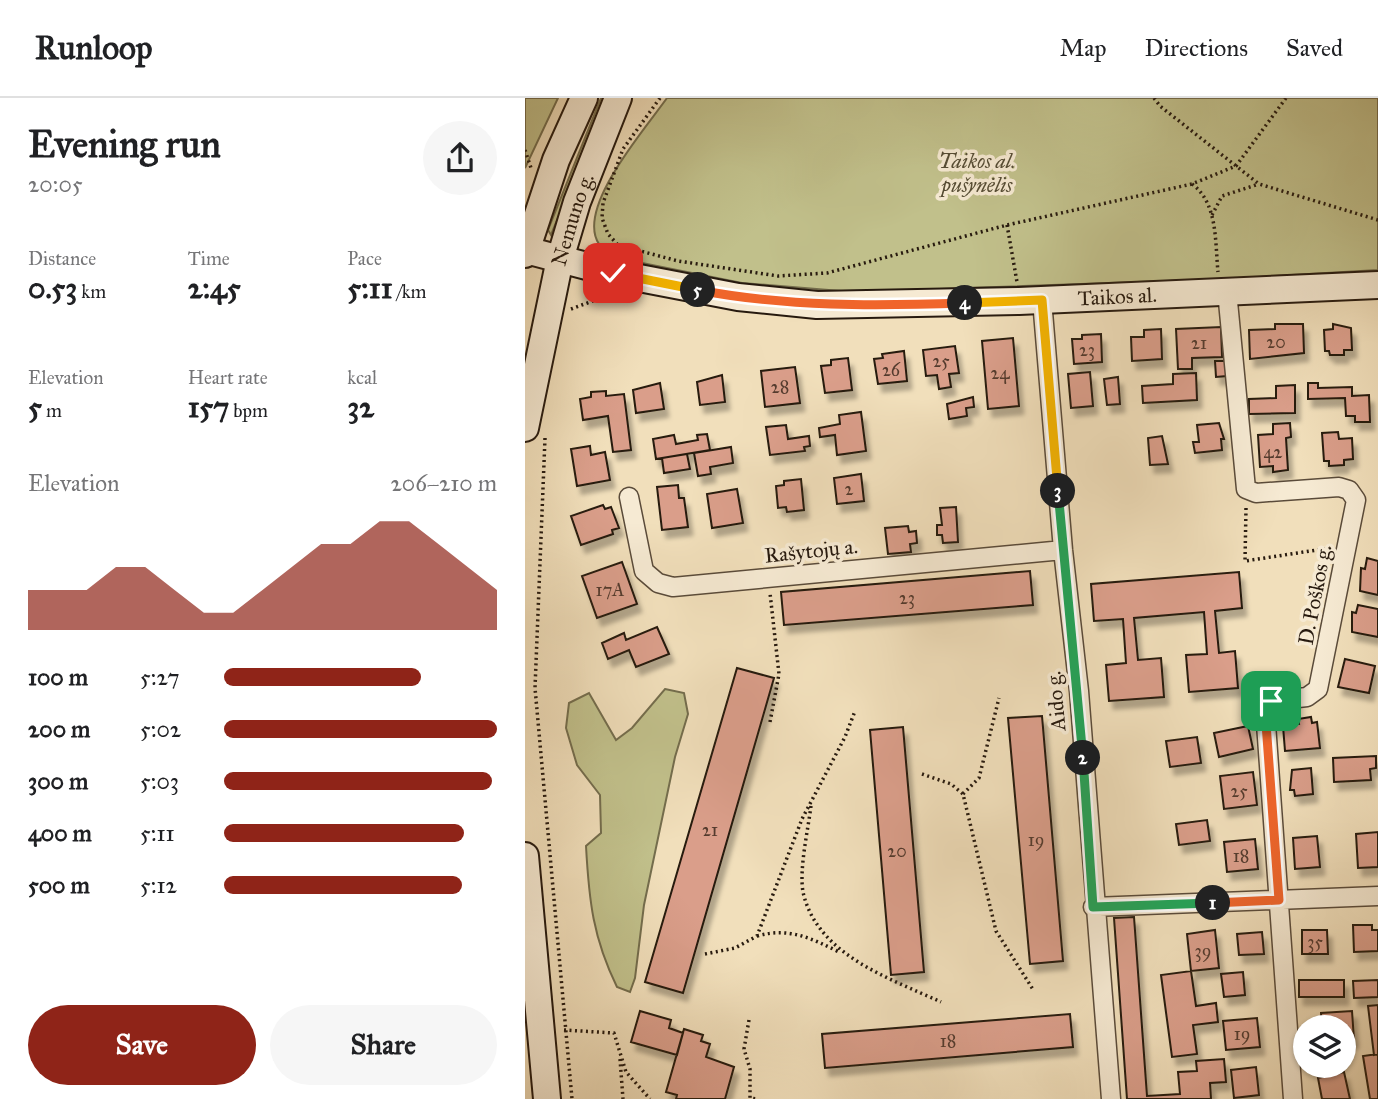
<!DOCTYPE html>
<html lang="en">
<head>
<meta charset="utf-8">
<style>
	body { margin:0; font-family:"IM FELL Great Primer",serif; background:#f6f6f6; color:#202124; height:100vh; display:flex; flex-direction:column; font-size:26px; white-space:nowrap }
	* { box-sizing:border-box; margin:0 }
	p { font-size:23px; color:#757577 }
	.icon { flex:none; width:38px; height:38px; fill:none; stroke:currentColor; stroke-width:2; stroke-linecap:round; stroke-linejoin:round }
	.map { position:relative; flex:1; overflow:hidden }
	.drawer { display:flex; flex-direction:column; background:#fff; width:525px }
	.drawer>* { flex:none }
	.tools { position:absolute; left:768px; top:917px; display:grid; gap:14px }
	.tools a { display:grid; place-items:center; width:63px; height:63px; border-radius:50%; background:#fff; box-shadow:0 2px 5px #0004; font-size:35px }
	.pin { position:absolute; display:grid; place-items:center; width:60px; height:60px; color:#fff; margin:-30px; border-radius:14px; box-shadow:0 4px 10px #0006 }
	.km { position:absolute; width:35px; height:35px; margin:-18px; border-radius:50%; background:#222; color:#fff; font-size:19px; line-height:35px; text-align:center }
	.round { display:grid; place-items:center; flex:none; width:74px; height:74px; border-radius:37px; background:#f6f6f6 }
	.headline { display:flex; align-items:center; justify-content:space-between; height:119px; padding:0 28px }
	h1 { font-size:38px; font-weight:700; line-height:52px }
	.figures { display:grid; grid-template-columns:repeat(3,1fr); gap:10px; height:119px; padding:7px 28px }
	.figures div { display:grid; align-content:center }
	.figures b { font-size:30px; font-weight:700 }
	.figures small { font-size:19px; font-weight:400 }
	.figures p { font-size:19px }
	.chart { height:196px; padding:14px 28px }
	.chart p { display:flex; justify-content:space-between }
	.chart svg { width:100%; height:126px; margin-top:7px; fill:#8f2418; opacity:.7 }
	.primary-button { display:flex; gap:14px; margin-top:auto; padding:14px 28px }
	.primary-button a { flex:1; height:80px; border-radius:42px; background:#8f2418; color:#fff; font-size:28px; font-weight:700; line-height:80px; text-align:center }
	.primary-button a+a { background:#f6f6f6; color:#202124 }
	ul { padding:0 28px; list-style:none; font-size:23px }
	li { display:grid; grid-template-columns:112px 84px 1fr; align-items:center; height:52px }
	li i { height:18px; border-radius:9px; background:#8f2418 }
	header { display:flex; align-items:center; gap:42px; box-sizing:border-box; height:98px; padding:0 35px; background:#fff; border-bottom:2px solid #e0e0e0 }
	header strong { font-size:33px }
	nav { display:flex; gap:38px; margin-inline-start:auto; font-size:24px }
	main { display:flex; flex:1; min-height:0 }
	.map>svg:first-child { display:block }
</style>
</head>
<body>
<header>
<strong>Runloop</strong>
<nav><a>Map</a><a>Directions</a><a>Saved</a></nav>
</header>
<main>
<section class="drawer">
<div class="headline"><div><h1>Evening run</h1><p>20:05</p></div><a class="round"><svg class="icon" aria-label="share" viewBox="0 0 24 24"><path d="M12 15V3M7 8l5-5 5 5M5 13v7h14v-7"/></svg></a></div>
<div class="figures">
<div><p>Distance</p><b>0.53<small> km</small></b></div>
<div><p>Time</p><b>2:45</b></div>
<div><p>Pace</p><b>5:11<small> /km</small></b></div>
</div>
<div class="figures">
<div><p>Elevation</p><b>5<small> m</small></b></div>
<div><p>Heart rate</p><b>157<small> bpm</small></b></div>
<div><p>kcal</p><b>32</b></div>
</div>
<div class="chart"><p><span>Elevation</span>206–210 m</p>
<svg viewBox="0 0 160 44" preserveAspectRatio="none"><path d="M0 44V30L10 30L20 30L30 22L40 22L50 30L60 38L70 38L80 30L90 22L100 14L110 14L120 6L130 6L140 14L150 22L160 30V44z"/></svg>
</div>
<ul>
<li><b>100 m</b>5:27<i style="width:72%"></i></li>
<li><b>200 m</b>5:02<i style="width:100%"></i></li>
<li><b>300 m</b>5:03<i style="width:98%"></i></li>
<li><b>400 m</b>5:11<i style="width:88%"></i></li>
<li><b>500 m</b>5:12<i style="width:87%"></i></li>
</ul>
<div class="primary-button"><a>Save</a><a>Share</a></div>
</section>
<div class="map">
<svg width="853" height="1001" viewBox="0 0 853 1001">
	<defs>
		<filter id="shadow"><feDropShadow dx="4.5" dy="8" stdDeviation="2" flood-color="#0004"/></filter>
	</defs>
	<rect width="100%" height="100%" fill="#f1dfbb"/>
	<filter id="stains"><feTurbulence type="fractalNoise" baseFrequency=".00286" numOctaves="4"/><feColorMatrix values="0 0 0 0 .2 0 0 0 0 .09 0 0 0 0 .02 0 0 0 .5 -.17"/></filter>
	<radialGradient id="worn" r=".72"><stop offset=".6" stop-color="#630" stop-opacity="0"/><stop offset="1" stop-color="#630" stop-opacity=".3"/></radialGradient>
	<path fill="#c1c08b" stroke="#746d4d" stroke-width="2" d="M0,0H33L0,70Z
		M76,0H82L26,137L23,132Z
		M142,0H853V172L699,181L328,194L217,185L102,162C92,158 80,155 74,146C50,110 121,30 142,0Z
		M140,591L159,595L163,616L150,659L119,807L110,880L105,894L92,889C68,840 64,803 61,748L76,735L75,697L52,667L41,630L44,605L64,595L91,642L107,630Z"/>
	<path fill="#da9e8a" stroke="#271a0f" stroke-width="2" filter="url(#shadow)" d="M750,226H778L779,255L725,261L724,232L750,231Z
		M808,226L826,230L827,252H819V257H805L804,253H800L799,232L808,231Z
		M696,229L697,259L667,260V271H653L651,231Z
		M636,231L637,261L607,263L606,239H619V232Z
		M576,236L577,264L549,266L547,241H557V237Z
		M488,240L494,308L463,311L457,243Z
		M430,248L434,275L424,276L426,289L414,291L412,277L401,278L398,252Z
		M379,253L382,283L353,286L349,261L358,260L357,256Z
		M323,260L327,292L300,295L296,268L306,267V262Z
		M690,263H701L702,278L691,279Z
		M270,269L275,305L240,309L236,273Z
		M565,274L568,308L546,310L543,276Z
		M671,275L672,302L618,305L617,288L648,286V276Z
		M197,277L200,304L175,307L172,284Z
		M593,279L595,306L582,307L579,281Z
		M135,285L139,311L111,315L108,292Z
		M783,285H793V290L827,289V298L844,297L845,324H830V318H821L820,300L783,301Z
		M770,287V315L724,316V301L751,300V288Z
		M81,293V298L99,296L106,352L88,354L83,318L58,322L55,301L66,299V294Z
		M448,299L449,309L441,310L442,318L424,321L422,306Z
		M336,314L341,353L312,357L310,337L295,339L294,330L315,326L314,317Z
		M694,325L699,341H696L697,352L670,355L668,344H674L672,327Z
		M765,325L766,339L761,340L763,372L748,374V368L735,369L733,337L748,336V326Z
		M261,327L263,341L284,338L285,348L279,349L280,353L245,357L241,329Z
		M813,334L814,341L827,340L828,361L819,362V367L804,368V363H799L797,335Z
		M182,336L185,352L131,361L128,341L149,337L151,346L173,342L172,337Z
		M637,338L643,366L625,367L623,340Z
		M65,348L66,357L80,354L85,382L52,388L46,351Z
		M206,349L208,365L185,369L186,376L173,378L169,355Z
		M162,356L165,371L139,375L137,360Z
		M336,376L339,403L312,406L309,380Z
		M276,381L279,412L262,414L261,409L253,410L251,388L259,387V383Z
		M153,387L154,400H159L163,429L137,432L132,389Z
		M212,391L218,425L187,430L182,396Z
		M78,407L80,411L86,409L94,430L87,432L88,436L56,447L46,418Z
		M431,409L433,444L418,445L417,437H412V427H417L415,410Z
		M383,428L384,434L391,433L392,445L385,446L386,454L363,456L360,430Z
		M842,460L853,463V497L835,493L836,470L840,471Z
		M97,464L112,506L72,520L57,478Z
		M505,473L508,507L259,527L256,494Z
		M714,474L717,510L690,513L694,555L710,553L713,590L664,594L661,557L682,556L679,514L609,520L613,562L636,560L639,599L584,603L581,567L601,565L598,521L569,523L566,486Z
		M833,507L853,511V539L827,534V514L831,515Z
		M132,529L144,556L111,569L104,552L83,561L77,545L99,535L101,542Z
		M820,561L850,568L844,595L813,589Z
		M212,570L249,580L158,895L120,884Z
		M517,618L538,863L505,866L483,620Z
		M786,619L787,625L792,624L795,650L760,653L758,628L774,626L773,621Z
		M723,628L728,651L694,659L689,635Z
		M378,629L399,874L366,877L345,632Z
		M672,639L676,665L645,669L641,643Z
		M851,658V670L845,671L846,682L809,684L808,660Z
		M786,670L788,696L770,698L769,692H765L767,672Z
		M728,674L732,707L699,711L695,678Z
		M682,722L685,743L654,747L651,726Z
		M853,734V769L833,770L831,736Z
		M792,738L795,769L770,771L768,740Z
		M730,741L733,771L702,774L699,744Z
		M609,819L622,998L655,996L653,974L672,973L671,963L699,961L701,984L685,985L686,1001H602L589,820Z
		M828,827H847V832H853V853L829,854Z
		M690,832L694,870L666,873L662,836Z
		M777,832H802L803,856H777Z
		M737,834L739,856L714,857L712,836Z
		M666,873L671,908L691,905L693,924L668,927L672,956L647,959L636,877Z
		M718,874L720,897L699,899L696,876Z
		M774,882H819V899H774Z
		M853,882V899L829,900L828,883Z
		M853,907V956L849,957L843,908Z
		M115,913L146,922L144,930L158,935L152,957L106,944Z
		M827,913L829,942H819V929H797L796,915Z
		M545,916L548,949L300,970L297,936Z
		M732,920L735,949L701,952L698,923Z
		M159,931L178,937L176,943L185,946L181,959L209,969L200,1001H151L152,997L141,994Z
		M853,956V1001H845L838,958Z
		M731,969L734,997L709,1000L706,972Z
		M819,974L825,1001H797L793,980Z"/>
	<g fill="none" stroke-linecap="round" stroke-linejoin="round">
		<defs>
			<path id="street" d="M702,193L721,391L731,395L814,389L824,392L831,402L793,591L782,599L746,603L740,612L768,1001
				M517,202L538,452L554,593L586,1001
				M104,399L119,473L133,485L148,489L538,452
				M568,809L853,798"/>
			<g id="secondary">
				<path id="s1" d="M1,152L88,175L213,199L292,207L494,203L853,187"/>
				<path d="M0,156L31,62L59,0"/>
				<path id="s2" d="M0,330L35,161L52,104L93,0"/>
				<path d="M0,758L22,1001"/>
			</g>
		</defs>
		<use href="#street" stroke="#5a4b3a" stroke-width="21"/>
		<use href="#secondary" stroke="#271a0f" stroke-width="30"/>
		<path stroke="#271a0f" stroke-width="3.5" stroke-dasharray="2 3.5" stroke-linecap="butt" d="M135,0L98,51L78,105L77,120L83,136L93,147L153,163L253,178L302,175L482,127L667,86L711,68L761,0
			M629,0L635,8L734,86L853,122
			M0,52L6,70
			M667,86C693,105 690,144 693,174
			M687,117L697,98L734,86
			M482,127L492,184
			M46,211L84,197
			M20,340L10,590L47,1001
			M721,410L720,463L805,450
			M245,624L254,576L245,495
			M397,676L426,686L438,696L471,833L509,893
			M438,696L454,680L474,600
			M286,708C283,732 274,771 278,794C292,857 364,880 416,904
			M232,838C264,829 286,840 314,854
			M180,856L210,850L232,838L277,721L320,639L330,613
			M224,922L219,951L225,971V1000L232,1001
			M39,932L89,935L101,974L125,1001
			M95,961L98,1001"/>
		<use href="#street" stroke="#f6ead3" stroke-width="18"/>
		<use href="#secondary" stroke="#f6ead3" stroke-width="26"/>
	</g>
	<g fill="none" stroke-linecap="round" stroke-linejoin="round">
		<defs>
			<path id="split-1" d="M688,805L754,802L740,612L746,603"/>
			<path id="split-2" d="M558,660L568,809L688,805"/>
			<path id="split-3" d="M533,393L558,660"/>
			<path id="split-4" d="M440,205L517,202L533,393"/>
			<path id="split-5" d="M173,192C262,209 350,208 440,205"/>
			<path id="split-6" d="M88,175L173,192"/>
		</defs>
		<use href="#split-1" stroke="#fff" stroke-width="14"/>
		<use href="#split-2" stroke="#fff" stroke-width="14"/>
		<use href="#split-3" stroke="#fff" stroke-width="14"/>
		<use href="#split-4" stroke="#fff" stroke-width="14"/>
		<use href="#split-5" stroke="#fff" stroke-width="14"/>
		<use href="#split-6" stroke="#fff" stroke-width="14"/>
		<use href="#split-1" stroke="#f0652b" stroke-width="9"/>
		<use href="#split-2" stroke="#22a559" stroke-width="9"/>
		<use href="#split-3" stroke="#22a559" stroke-width="9"/>
		<use href="#split-4" stroke="#f5b400" stroke-width="9"/>
		<use href="#split-5" stroke="#f0652b" stroke-width="9"/>
		<use href="#split-6" stroke="#f5b400" stroke-width="9"/>
	</g>
	<g text-anchor="middle" stroke-width="7" stroke-linejoin="round" paint-order="stroke">
		<g font-size="18" fill="#543b2e">
			<text x="751" y="250">20</text>
			<text x="674" y="251">21</text>
			<text x="562" y="258">23</text>
			<text x="416" y="269">25</text>
			<text x="366" y="278">26</text>
			<text x="475" y="281">24</text>
			<text x="255" y="295">28</text>
			<text x="748" y="360">42</text>
			<text x="324" y="397">2</text>
			<text x="85" y="498">17A</text>
			<text x="382" y="506">23</text>
			<text x="714" y="699">25</text>
			<text x="185" y="738">21</text>
			<text x="511" y="748">19</text>
			<text x="372" y="759">20</text>
			<text x="716" y="764">18</text>
			<text x="790" y="850">35</text>
			<text x="678" y="859">39</text>
			<text x="717" y="942">19</text>
			<text x="423" y="949">18</text>
		</g>
		<g font-size="21" font-style="italic" fill="#554c34" stroke="#f6ead3">
			<text x="452" y="70">Taikos al.<tspan x="452" dy="24">pušynėlis</tspan></text>
		</g>
		<g font-size="21" fill="#271a0f" stroke="#f6ead3">
			<text dy="7" stroke="none"><textPath href="#s2" startOffset="214">Nemuno g.</textPath></text>
			<text dy="7" stroke="none"><textPath href="#s1" startOffset="597">Taikos al.</textPath></text>
			<text transform="translate(286 453) rotate(-6)" y="7">Rašytojų a.</text>
			<text transform="translate(790 497) rotate(-79)" y="7">D. Poškos g.</text>
			<text transform="translate(531 603) rotate(-95)" y="7">Aido g.</text>
		</g>
	</g>
	<rect width="100%" height="100%" filter="url(#stains)"/>
	<rect width="100%" height="100%" fill="url(#worn)"/>
</svg>
<div class="tools">
<a><svg class="icon" aria-label="layers" viewBox="0 0 24 24"><path d="M12 4l9 5-9 5-9-5zM3 14l9 5 9-5"/></svg></a>
</div>
<div class="pin" style="left:746px;top:603px;background:#1e9e55"><svg class="icon" aria-label="arrive" viewBox="0 0 24 24"><path d="M6 21V4h12l-3 4 3 4H6"/></svg></div>
<div class="pin" style="left:88px;top:175px;background:#d93025"><svg class="icon" aria-label="check" viewBox="0 0 24 24"><path d="M5 12l5 5 9-10"/></svg></div>
<b class="km" style="left:688px;top:805px">1</b>
<b class="km" style="left:558px;top:660px">2</b>
<b class="km" style="left:533px;top:393px">3</b>
<b class="km" style="left:440px;top:205px">4</b>
<b class="km" style="left:173px;top:192px">5</b>
</div>
</main>
</body>
</html>
